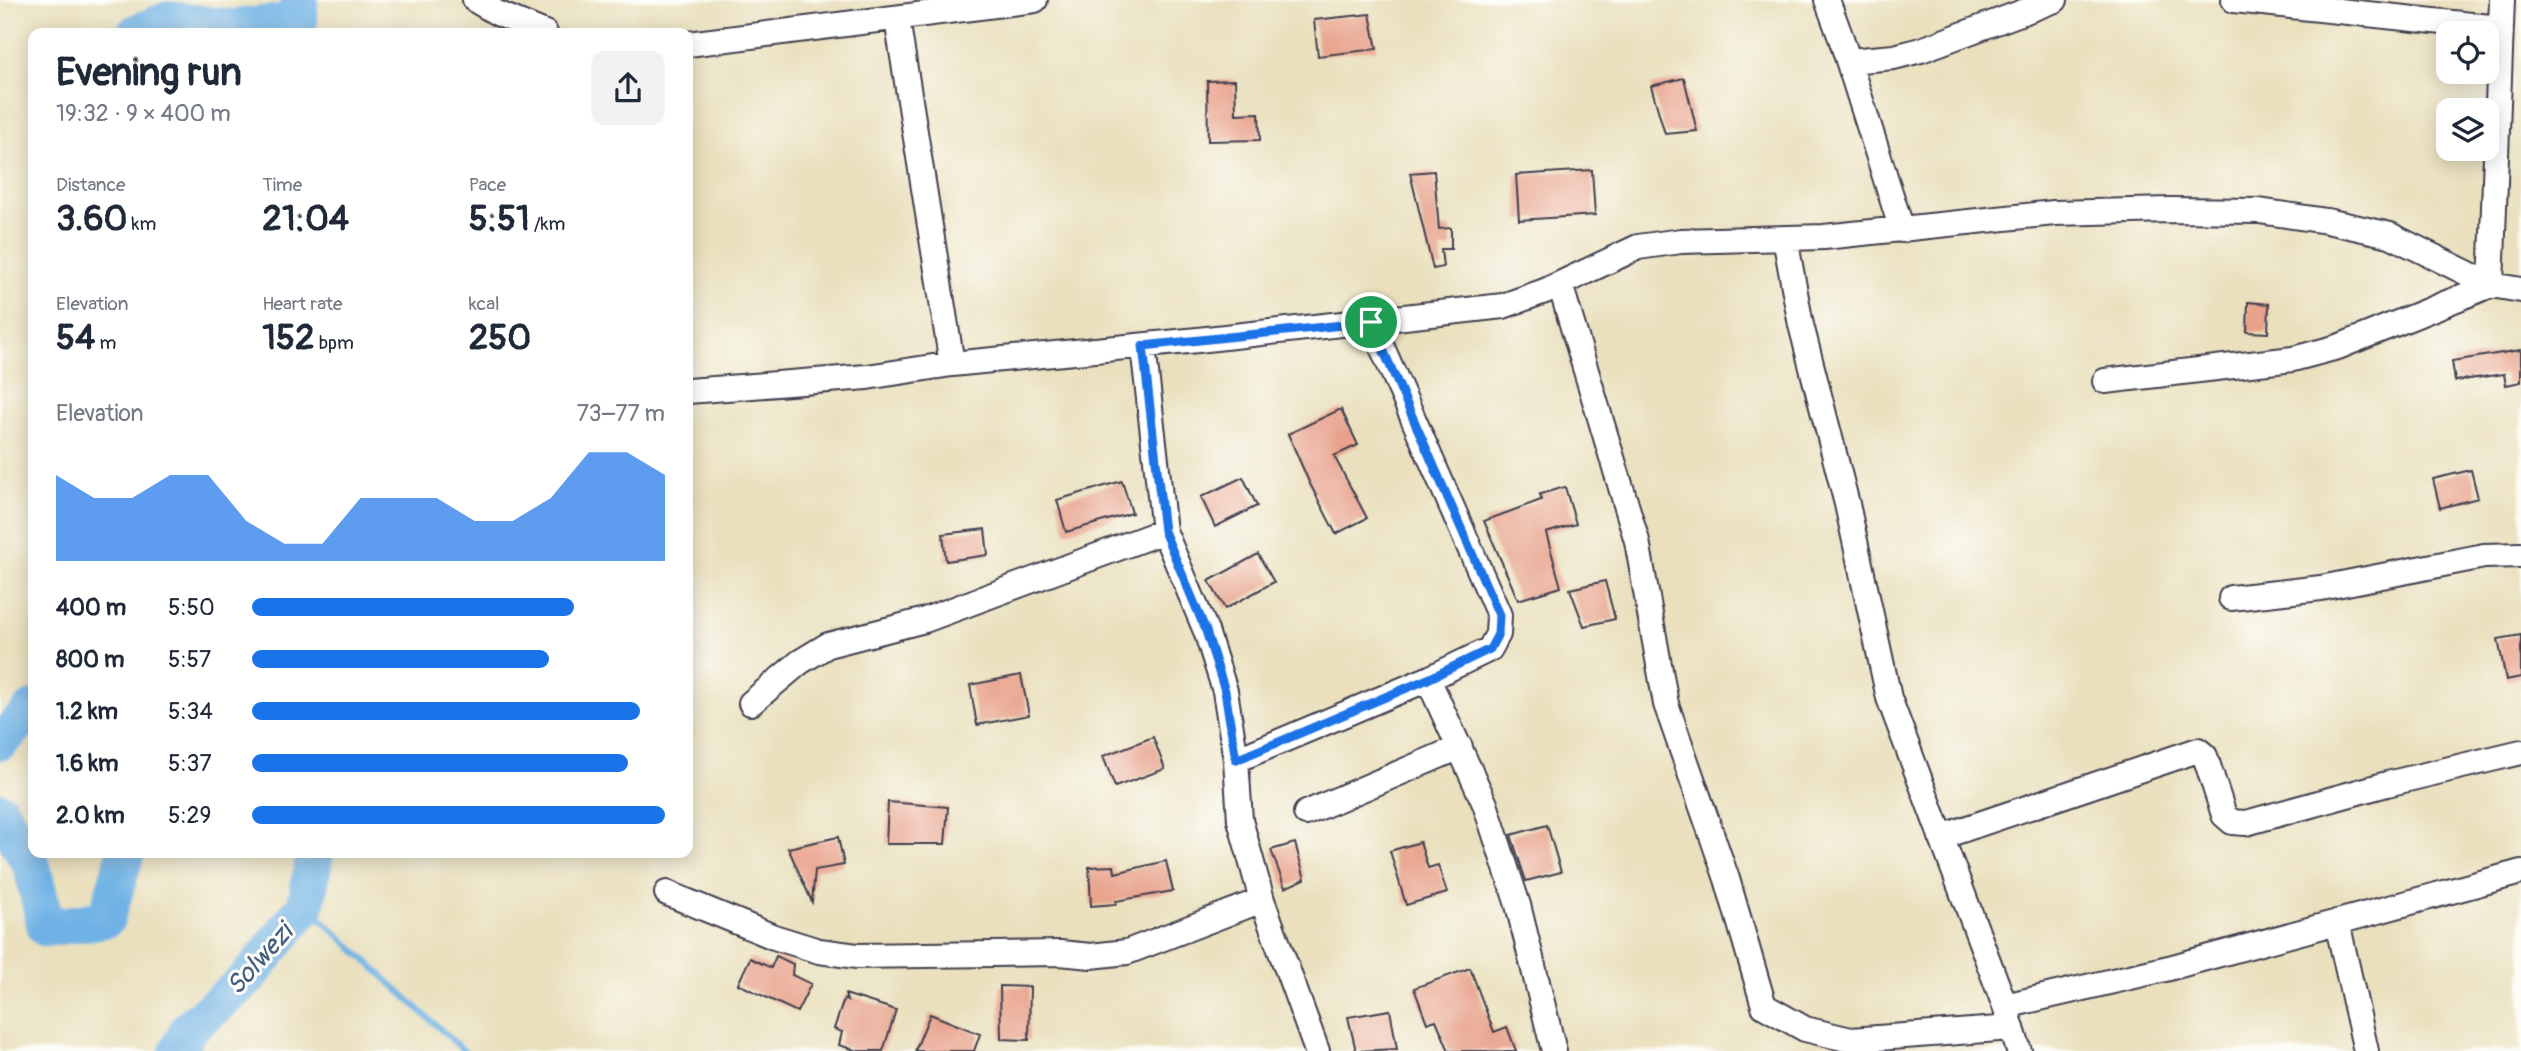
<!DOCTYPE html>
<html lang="en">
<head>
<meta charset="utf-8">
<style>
	body { margin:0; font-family:Pangolin,sans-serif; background:#f2f2f3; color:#1f2937; height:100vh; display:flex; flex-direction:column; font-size:26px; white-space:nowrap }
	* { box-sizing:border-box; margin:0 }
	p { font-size:23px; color:#747a83 }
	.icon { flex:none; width:38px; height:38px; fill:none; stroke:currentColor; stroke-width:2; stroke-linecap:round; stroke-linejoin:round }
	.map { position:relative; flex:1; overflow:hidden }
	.details { position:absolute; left:28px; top:28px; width:665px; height:830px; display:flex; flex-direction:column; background:#fff; border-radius:14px; box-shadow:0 4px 18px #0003 }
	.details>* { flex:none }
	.buttons { position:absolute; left:2436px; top:21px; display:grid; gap:14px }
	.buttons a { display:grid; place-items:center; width:63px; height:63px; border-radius:14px; background:#fff; box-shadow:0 4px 18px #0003; font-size:35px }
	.pin { position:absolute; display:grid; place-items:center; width:60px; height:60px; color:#fff; margin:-30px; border:4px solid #fff; border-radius:50%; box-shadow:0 2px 7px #0007 }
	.round { display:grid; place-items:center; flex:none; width:74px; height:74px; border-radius:14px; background:#f2f2f3 }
	.headline { display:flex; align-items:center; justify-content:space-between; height:119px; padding:0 28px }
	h1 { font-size:38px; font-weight:700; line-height:52px }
	.metrics { display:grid; grid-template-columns:repeat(3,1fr); gap:10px; height:119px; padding:7px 28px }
	.metrics div { display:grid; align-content:center }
	.metrics b { font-size:35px; font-weight:700 }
	.metrics small { font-size:19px; font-weight:400 }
	.metrics p { font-size:19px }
	.chart { height:196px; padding:14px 28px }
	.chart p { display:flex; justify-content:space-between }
	.chart svg { width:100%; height:126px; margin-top:7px; fill:#1a73e8; opacity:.7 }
	ul { padding:0 28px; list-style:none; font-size:23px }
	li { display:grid; grid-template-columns:112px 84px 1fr; align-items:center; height:52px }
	li i { height:18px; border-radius:9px; background:#1a73e8 }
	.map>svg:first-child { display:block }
</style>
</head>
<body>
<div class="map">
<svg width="2521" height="1051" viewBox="0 0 2521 1051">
	<rect width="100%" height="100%" fill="#fdfcf7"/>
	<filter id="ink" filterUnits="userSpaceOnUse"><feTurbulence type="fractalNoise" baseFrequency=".0143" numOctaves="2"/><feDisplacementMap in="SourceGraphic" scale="14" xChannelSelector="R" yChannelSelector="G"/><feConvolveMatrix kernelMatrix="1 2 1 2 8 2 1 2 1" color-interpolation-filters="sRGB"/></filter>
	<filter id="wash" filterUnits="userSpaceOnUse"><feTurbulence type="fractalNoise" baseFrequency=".00686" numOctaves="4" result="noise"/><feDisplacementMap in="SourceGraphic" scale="28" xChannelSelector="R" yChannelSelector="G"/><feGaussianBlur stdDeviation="1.57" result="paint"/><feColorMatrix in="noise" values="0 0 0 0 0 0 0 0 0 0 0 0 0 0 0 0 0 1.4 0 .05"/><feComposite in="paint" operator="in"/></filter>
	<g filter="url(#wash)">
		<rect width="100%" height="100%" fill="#eae0bd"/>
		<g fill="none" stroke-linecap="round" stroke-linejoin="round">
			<path stroke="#70b2e5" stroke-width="6" d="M306,905L464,1051"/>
			<path stroke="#70b2e5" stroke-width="38" d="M136,33L169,20L234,28L299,21V0
				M0,742L33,709
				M0,811L32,866L46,928L106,919L126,852
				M178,1051L188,1029L247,979L306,905L315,852"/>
		</g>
		<g id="blocks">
			<path fill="#e8a28b" d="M1370,14L1377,49L1318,56L1314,20Z
				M1684,78L1697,131L1665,134L1651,86Z
				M1235,80L1236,114L1259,113L1260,140L1208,141L1207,81Z
				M1592,170L1595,215L1519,220L1516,175Z
				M1434,171L1439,229L1451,228V249H1441L1443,267L1433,269L1410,173Z
				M2248,302L2269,304L2268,333L2247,332Z
				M2521,350V382L2506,385L2504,374L2455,381L2452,361Z
				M1341,409L1358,445L1334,456L1367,518L1336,534L1309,482L1288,434Z
				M2471,470L2478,498L2440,508L2433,479Z
				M1243,477L1257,506L1215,527L1201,497Z
				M1122,481L1132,513L1066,532L1057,500Z
				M1565,487L1576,524L1546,533L1561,587L1518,600L1484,521L1541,500L1540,494Z
				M985,529L988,555L946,561L943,534Z
				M1258,554L1274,582L1225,609L1209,581Z
				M1605,581L1615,619L1584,626L1570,589Z
				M2521,635V677L2506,680L2498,639Z
				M1021,675L1029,715L977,725L970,685Z
				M1153,737L1165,769L1115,787L1103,756Z
				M888,802L948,807L945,844H886Z
				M1547,825L1561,872L1526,881L1511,835Z
				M838,837L844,865L815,870L812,902L788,848Z
				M1420,842L1428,868L1438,865L1447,893L1406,905L1390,851Z
				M1295,843L1305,879L1285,888L1271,850Z
				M1166,861L1173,891L1116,901V904L1091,906L1089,867L1114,866L1115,873Z
				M776,956L793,964L792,975L811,984L797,1012L738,984L750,958L771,968Z
				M1470,968L1494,1032L1507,1027L1516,1051H1449L1436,1020L1427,1023L1414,988Z
				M1000,986L1030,987L1029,1040L1001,1039Z
				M845,994L896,1010L883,1051H858L839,1045L842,1032L834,1029L844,999L847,1001Z
				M1390,1010L1397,1049L1356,1051L1348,1017Z
				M930,1014L980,1034L974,1051H915Z"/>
		</g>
	</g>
	<g filter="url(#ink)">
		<use href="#blocks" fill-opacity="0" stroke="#403e4e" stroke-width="2"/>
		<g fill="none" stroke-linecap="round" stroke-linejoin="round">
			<defs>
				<path id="street" d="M475,0L497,13L545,33
					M1827,0L1841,38L1902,230
					M2234,0L2500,28
					M897,19L952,364
					M688,44L1035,0
					M1849,61L1894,57L1921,50L2055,0
					M1785,238L1801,325L1847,504L1889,698L2005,1006L2019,1051
					M1560,284L1637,541L1666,704L1727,879L1764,1006L1805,1029L1851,1040L2012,1028
					M1143,346L1164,531L1206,631L1225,691L1236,760L1240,820L1262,900L1317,1051
					M2105,381L2293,359L2338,347L2491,285L2502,0
					M688,391L867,377L952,364L1198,340L1503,306L1545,291L1638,247L1681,241L1824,237L2054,213L2170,210L2259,211L2327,221L2390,235L2491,285L2521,290
					M2231,598L2321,588L2484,556L2521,555
					M1428,679L1485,804L1518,905L1554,1051
					M751,703L800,662L828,645L925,620L1164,531
					M1236,760L1428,679L1490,649L1498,634L1499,615L1371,322
					M1306,813L1460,747
					M1941,837L2198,750L2205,756L2224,815L2232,822L2246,823L2387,784L2521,752
					M667,893L774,937L819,951L857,956L1060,953L1091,956L1127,952L1262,900
					M2337,922L2366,1051
					M2005,1006L2169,968L2521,872"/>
			</defs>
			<use href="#street" stroke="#403e4e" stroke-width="28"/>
			<use href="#street" stroke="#fff" stroke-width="24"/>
		</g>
	</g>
	<g fill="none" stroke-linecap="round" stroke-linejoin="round" filter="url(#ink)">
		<defs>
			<path id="route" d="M1371,322L1499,615L1498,634L1490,649L1428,679L1236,760L1225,691L1206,631L1164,531L1143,346Z"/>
		</defs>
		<use href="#route" stroke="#fff" stroke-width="14"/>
		<use href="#route" stroke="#1a73e8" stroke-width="9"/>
	</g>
	<g text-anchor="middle" stroke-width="6" stroke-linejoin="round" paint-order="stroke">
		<g font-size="26" font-style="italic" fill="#415c7f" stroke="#fdfcf7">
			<text transform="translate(259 959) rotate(-48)" y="9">Solwezi</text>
		</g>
	</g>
</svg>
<div class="buttons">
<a><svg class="icon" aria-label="locate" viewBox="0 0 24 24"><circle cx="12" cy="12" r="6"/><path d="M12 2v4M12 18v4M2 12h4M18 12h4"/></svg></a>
<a><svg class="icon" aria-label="layers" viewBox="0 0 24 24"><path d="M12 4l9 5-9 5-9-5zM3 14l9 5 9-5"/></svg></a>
</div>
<div class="pin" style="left:1371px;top:322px;background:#1e9e55"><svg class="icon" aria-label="arrive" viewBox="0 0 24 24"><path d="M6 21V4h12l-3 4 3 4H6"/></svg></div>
<section class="details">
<div class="headline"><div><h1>Evening run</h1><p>19:32 · 9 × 400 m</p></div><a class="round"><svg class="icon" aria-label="share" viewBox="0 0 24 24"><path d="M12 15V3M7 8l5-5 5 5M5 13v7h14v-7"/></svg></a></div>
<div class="metrics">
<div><p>Distance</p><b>3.60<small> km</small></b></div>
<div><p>Time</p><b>21:04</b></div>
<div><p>Pace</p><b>5:51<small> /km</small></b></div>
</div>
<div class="metrics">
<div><p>Elevation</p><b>54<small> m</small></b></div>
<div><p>Heart rate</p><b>152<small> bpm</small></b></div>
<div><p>kcal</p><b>250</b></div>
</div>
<div class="chart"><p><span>Elevation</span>73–77 m</p>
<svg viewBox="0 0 160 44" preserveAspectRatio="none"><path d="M0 44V14L10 22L20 22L30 14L40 14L50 30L60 38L70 38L80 22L90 22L100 22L110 30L120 30L130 22L140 6L150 6L160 14V44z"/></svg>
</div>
<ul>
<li><b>400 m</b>5:50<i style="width:78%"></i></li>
<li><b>800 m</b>5:57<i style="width:72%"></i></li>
<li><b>1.2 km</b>5:34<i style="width:94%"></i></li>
<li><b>1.6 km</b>5:37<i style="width:91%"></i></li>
<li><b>2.0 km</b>5:29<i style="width:100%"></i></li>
</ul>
</section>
</div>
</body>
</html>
